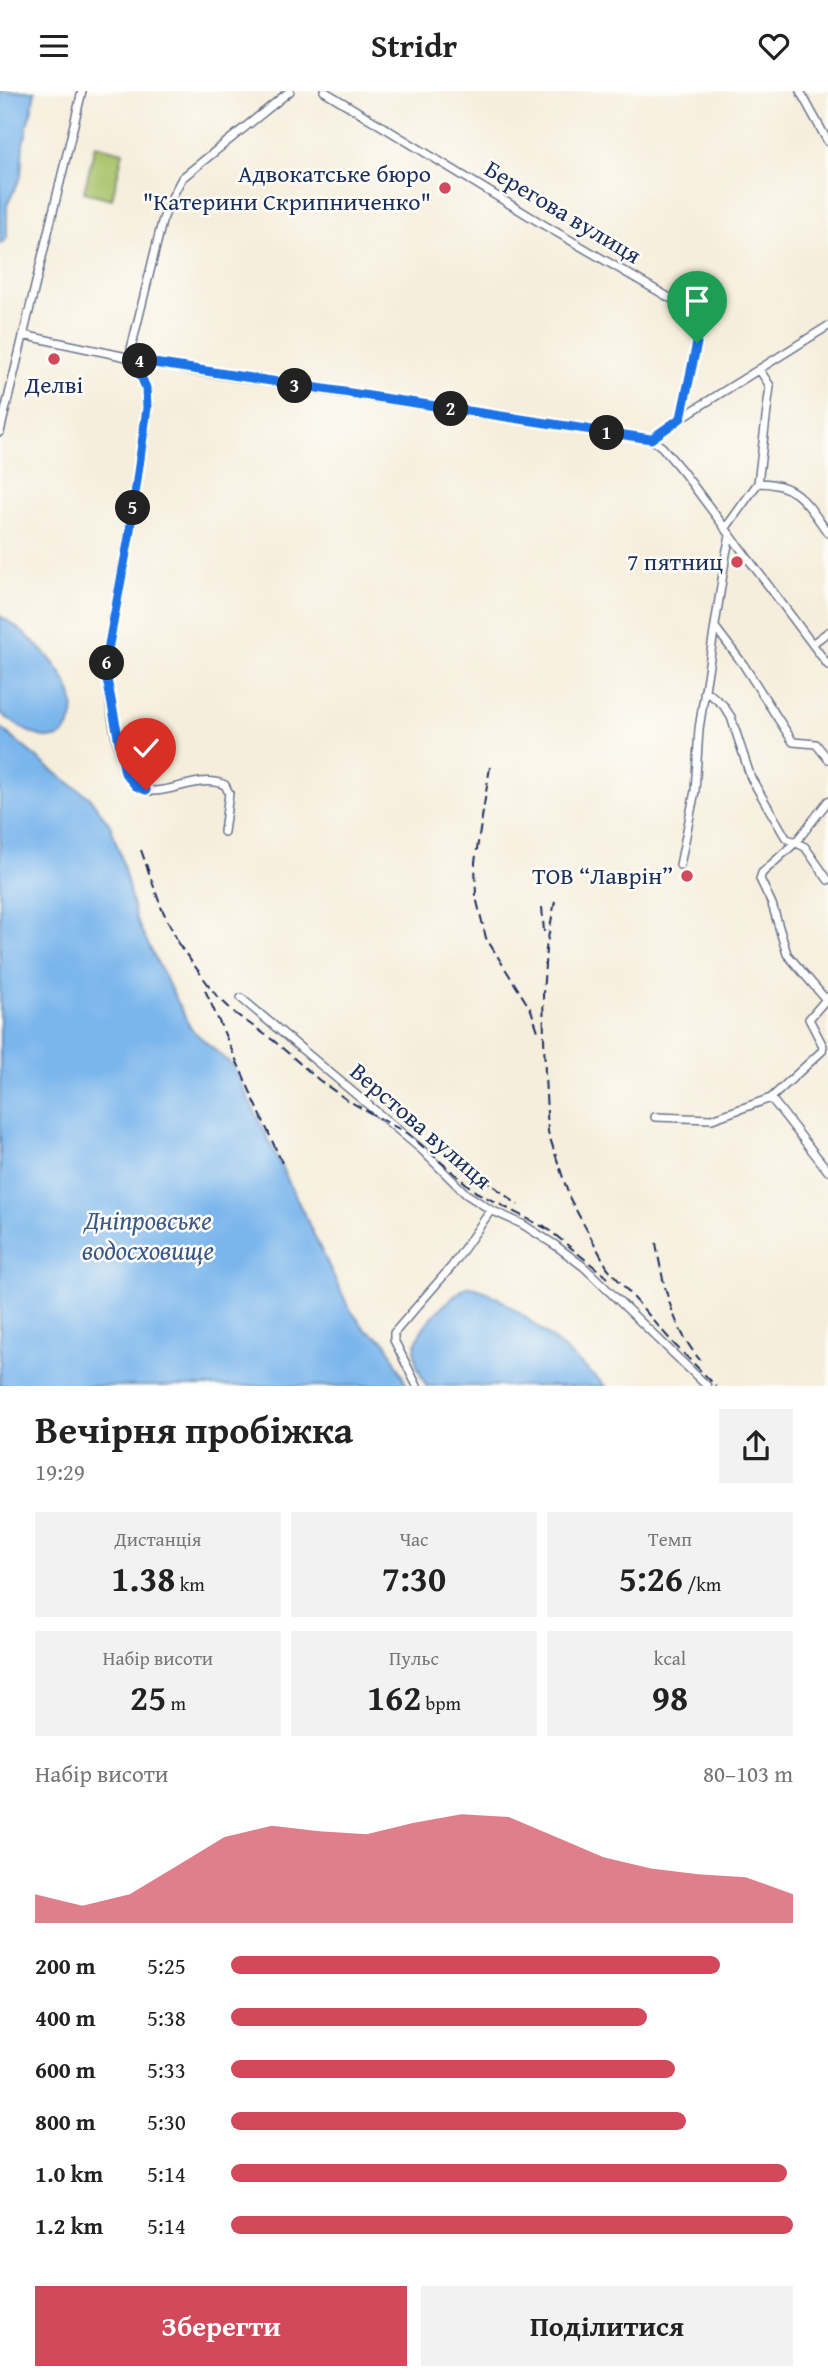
<!DOCTYPE html>
<html lang="uk">
<head>
<meta charset="utf-8">
<style>
	body { margin:0; font-family:"Gentium Book Plus",serif; background:#f2f2f2; color:#222; height:100vh; display:flex; flex-direction:column; font-size:26px; white-space:nowrap }
	* { box-sizing:border-box; margin:0 }
	p { font-size:23px; color:#767676 }
	.icon { flex:none; width:38px; height:38px; fill:none; stroke:currentColor; stroke-width:2; stroke-linecap:round; stroke-linejoin:round }
	.map { position:relative; height:1295px; overflow:hidden }
	.side { display:flex; flex-direction:column; background:#fff; flex:1 }
	.side>* { flex:none }
	.pin { position:absolute; display:grid; place-items:center; width:60px; height:60px; color:#fff; margin:-72px -30px; border-radius:50% 50% 50% 0; rotate:-45deg; box-shadow:0 0 7px #0007 }
	.pin .icon { rotate:45deg }
	.km { position:absolute; width:35px; height:35px; margin:-18px; border-radius:50%; background:#222; color:#fff; font-size:19px; line-height:35px; text-align:center }
	.round { display:grid; place-items:center; flex:none; width:74px; height:74px; border-radius:0px; background:#f2f2f2 }
	.overview { display:flex; align-items:center; justify-content:space-between; height:119px; padding:0 35px }
	h1 { font-size:38px; font-weight:800; line-height:52px }
	.metrics { display:grid; grid-template-columns:repeat(3,1fr); gap:10px; height:119px; padding:7px 35px }
	.metrics div { display:grid; align-content:center; border-radius:0px; background:#f2f2f2; text-align:center }
	.metrics b { font-size:35px; font-weight:800 }
	.metrics small { font-size:19px; font-weight:400 }
	.metrics p { font-size:19px }
	.chart { height:196px; padding:14px 35px }
	.chart p { display:flex; justify-content:space-between }
	.chart svg { width:100%; height:126px; margin-top:7px; fill:#d1495b; opacity:.7 }
	.primary-button { display:flex; gap:14px; margin-top:auto; padding:14px 35px }
	.primary-button a { flex:1; height:80px; border-radius:0px; background:#d1495b; color:#fff; font-size:28px; font-weight:800; line-height:80px; text-align:center }
	.primary-button a+a { background:#f2f2f2; color:#222 }
	ul { padding:0 35px; list-style:none; font-size:23px }
	li { display:grid; grid-template-columns:112px 84px 1fr; align-items:center; height:52px }
	li i { height:18px; border-radius:9px; background:#d1495b }
	header { display:flex; justify-content:space-between; align-items:center; height:91px; padding:0 35px; background:#fff; font-size:32px; font-weight:800 }
	.map>svg:first-child { display:block }
</style>
</head>
<body>
<header><svg class="icon" aria-label="menu" viewBox="0 0 24 24"><path d="M4 6h16M4 12h16M4 18h16"/></svg>Stridr<svg class="icon" aria-label="heart" viewBox="0 0 24 24"><path d="M12 20l-8-8c-3-5 5-10 8-4 3-6 11-1 8 4z"/></svg></header>
<div class="map">
<svg width="828" height="1295" viewBox="0 0 828 1295">
	<rect width="100%" height="100%" fill="#fdfcf7"/>
	<filter id="ink" filterUnits="userSpaceOnUse"><feTurbulence type="fractalNoise" baseFrequency=".0143" numOctaves="2"/><feDisplacementMap in="SourceGraphic" scale="14" xChannelSelector="R" yChannelSelector="G"/><feConvolveMatrix kernelMatrix="1 2 1 2 8 2 1 2 1" color-interpolation-filters="sRGB"/></filter>
	<filter id="wash" filterUnits="userSpaceOnUse"><feTurbulence type="fractalNoise" baseFrequency=".00686" numOctaves="4" result="noise"/><feDisplacementMap in="SourceGraphic" scale="28" xChannelSelector="R" yChannelSelector="G"/><feGaussianBlur stdDeviation="1.57" result="paint"/><feColorMatrix in="noise" values="0 0 0 0 0 0 0 0 0 0 0 0 0 0 0 0 0 1.4 0 .05"/><feComposite in="paint" operator="in"/></filter>
	<g filter="url(#wash)">
		<rect width="100%" height="100%" fill="#f6eedc"/>
		<path fill="#a7c167" stroke="#617862" stroke-width="2" d="M95,54L123,61L112,108L84,101Z"/>
		<path fill="#7ab6ec" stroke="#4a72a5" stroke-width="2" d="M0,0H35L32,18L27,34V42L23,51L21,85L7,114V147L0,153Z
			M0,525C32,544 103,608 60,646C39,651 16,634 0,622Z
			M0,636L48,676L89,706L110,734L121,766L136,828L142,841L191,938L233,975L349,1217L366,1239L386,1251L407,1295H0Z
			M466,1196C497,1192 580,1274 606,1295H426C422,1286 415,1275 415,1264C413,1236 446,1212 466,1196Z"/>
	</g>
	<g filter="url(#ink)">
		<g fill="none" stroke-linecap="round" stroke-linejoin="round">
			<defs>
				<path id="minor" d="M324,0L544,134L694,221L699,231V242L681,327L651,348
					M800,0L828,51
					M23,244L188,279L651,348L662,356L683,381L828,574
					M681,327L828,235
					M0,341L82,0
					M758,392C798,392 807,413 828,442
					M725,438L758,392L770,295L759,278
					M715,536L743,573L793,651L816,653L828,668
					M812,553L828,541
					M704,601L710,603L723,614L731,626L751,687L786,747L805,756L828,789
					M224,741L229,702L225,694C197,681 161,710 138,696C116,681 105,591 107,564C110,538 117,512 121,486C131,430 141,374 147,317L146,297L131,258L162,131L171,108L182,87L290,0
					M680,774L695,700L699,638L726,463L730,445
					M241,907L422,1059L466,1103L491,1119L522,1133L555,1154L584,1176L707,1295
					M828,911L787,863L772,813L760,788L762,782L796,751L828,710
					M771,1007L828,1080
					M655,1026L712,1028L771,1007L822,960L823,955L809,928L828,906
					M417,1295L394,1249V1242L452,1175L491,1119"/>
			</defs>
			<use href="#minor" stroke="#68728a" stroke-width="10"/>
			<use href="#minor" stroke="#fff" stroke-width="7"/>
			<path stroke="#1b2f5e" stroke-width="2" stroke-dasharray="10 5" stroke-linecap="butt" d="M490,676L475,771L476,806L486,847L531,919L539,943
				M141,759L161,816L182,859
				M555,810L546,858L543,904L545,985L548,1041L570,1108L607,1176L674,1253L716,1295
				M542,816L544,841
				M177,851L216,904L236,923L274,950L319,989L347,1009L408,1043L476,1101L551,1140
				M205,899L282,1072
				M482,1086L518,1114
				M543,1134L608,1187
				M656,1152C663,1193 672,1236 700,1269"/>
		</g>
	</g>
	<g fill="none" stroke-linecap="round" stroke-linejoin="round" filter="url(#ink)">
		<defs>
			<path id="route" d="M146,699L136,695L125,682L107,588V564L129,446L147,317L146,297L134,269L651,348L681,327L697,252"/>
		</defs>
		<use href="#route" stroke="#fff" stroke-width="14"/>
		<use href="#route" stroke="#1a73e8" stroke-width="9"/>
	</g>
	<g fill="#d1495b" stroke="#fdfcf7" stroke-width="2.5">
		<circle cx="445" cy="97" r="7"/>
		<circle cx="54" cy="268" r="7"/>
		<circle cx="737" cy="471" r="7"/>
		<circle cx="687" cy="785" r="7"/>
	</g>
	<g text-anchor="middle" stroke-width="5" stroke-linejoin="round" paint-order="stroke">
		<g font-size="24" fill="#1b2f5e" stroke="#fdfcf7" text-anchor="end">
			<text x="431" y="91">Адвокатське бюро<tspan x="431" dy="28">"Катерини Скрипниченко"</tspan></text>
			<text x="54" y="302" text-anchor="middle">Делві</text>
			<text x="723" y="479">7 пятниц</text>
			<text x="673" y="793">ТОВ “Лаврін”</text>
		</g>
		<g font-size="24" fill="#1b2f5e" stroke="#fdfcf7">
			<text transform="translate(563 121) rotate(31)" y="8">Берегова вулиця</text>
			<text transform="translate(421 1035) rotate(41)" y="8">Верстова вулиця</text>
		</g>
		<g font-size="26" font-style="italic" fill="#385889" stroke="#fdfcf7">
			<text x="148" y="1138">Дніпровське<tspan x="148" dy="30">водосховище</tspan></text>
		</g>
	</g>
</svg>
<div class="pin" style="left:697px;top:252px;background:#1e9e55"><svg class="icon" aria-label="arrive" viewBox="0 0 24 24"><path d="M6 21V4h12l-3 4 3 4H6"/></svg></div>
<div class="pin" style="left:146px;top:699px;background:#d93025"><svg class="icon" aria-label="check" viewBox="0 0 24 24"><path d="M5 12l5 5 9-10"/></svg></div>
<b class="km" style="left:607px;top:342px">1</b>
<b class="km" style="left:451px;top:318px">2</b>
<b class="km" style="left:295px;top:295px">3</b>
<b class="km" style="left:140px;top:270px">4</b>
<b class="km" style="left:133px;top:417px">5</b>
<b class="km" style="left:107px;top:572px">6</b>
</div>
<section class="side">
<div class="overview"><div><h1>Вечірня пробіжка</h1><p>19:29</p></div><a class="round"><svg class="icon" aria-label="share" viewBox="0 0 24 24"><path d="M12 15V3M7 8l5-5 5 5M5 13v7h14v-7"/></svg></a></div>
<div class="metrics">
<div><p>Дистанція</p><b>1.38<small> km</small></b></div>
<div><p>Час</p><b>7:30</b></div>
<div><p>Темп</p><b>5:26<small> /km</small></b></div>
</div>
<div class="metrics">
<div><p>Набір висоти</p><b>25<small> m</small></b></div>
<div><p>Пульс</p><b>162<small> bpm</small></b></div>
<div><p>kcal</p><b>98</b></div>
</div>
<div class="chart"><p><span>Набір висоти</span>80–103 m</p>
<svg viewBox="0 0 160 44" preserveAspectRatio="none"><path d="M0 44V34L10 38L20 34L30 24L40 14L50 10L60 12L70 13L80 9L90 6L100 7L110 14L120 21L130 25L140 27L150 28L160 34V44z"/></svg>
</div>
<ul>
<li><b>200 m</b>5:25<i style="width:87%"></i></li>
<li><b>400 m</b>5:38<i style="width:74%"></i></li>
<li><b>600 m</b>5:33<i style="width:79%"></i></li>
<li><b>800 m</b>5:30<i style="width:81%"></i></li>
<li><b>1.0 km</b>5:14<i style="width:99%"></i></li>
<li><b>1.2 km</b>5:14<i style="width:100%"></i></li>
</ul>
<div class="primary-button"><a>Зберегти</a><a>Поділитися</a></div>
</section>
</body>
</html>
